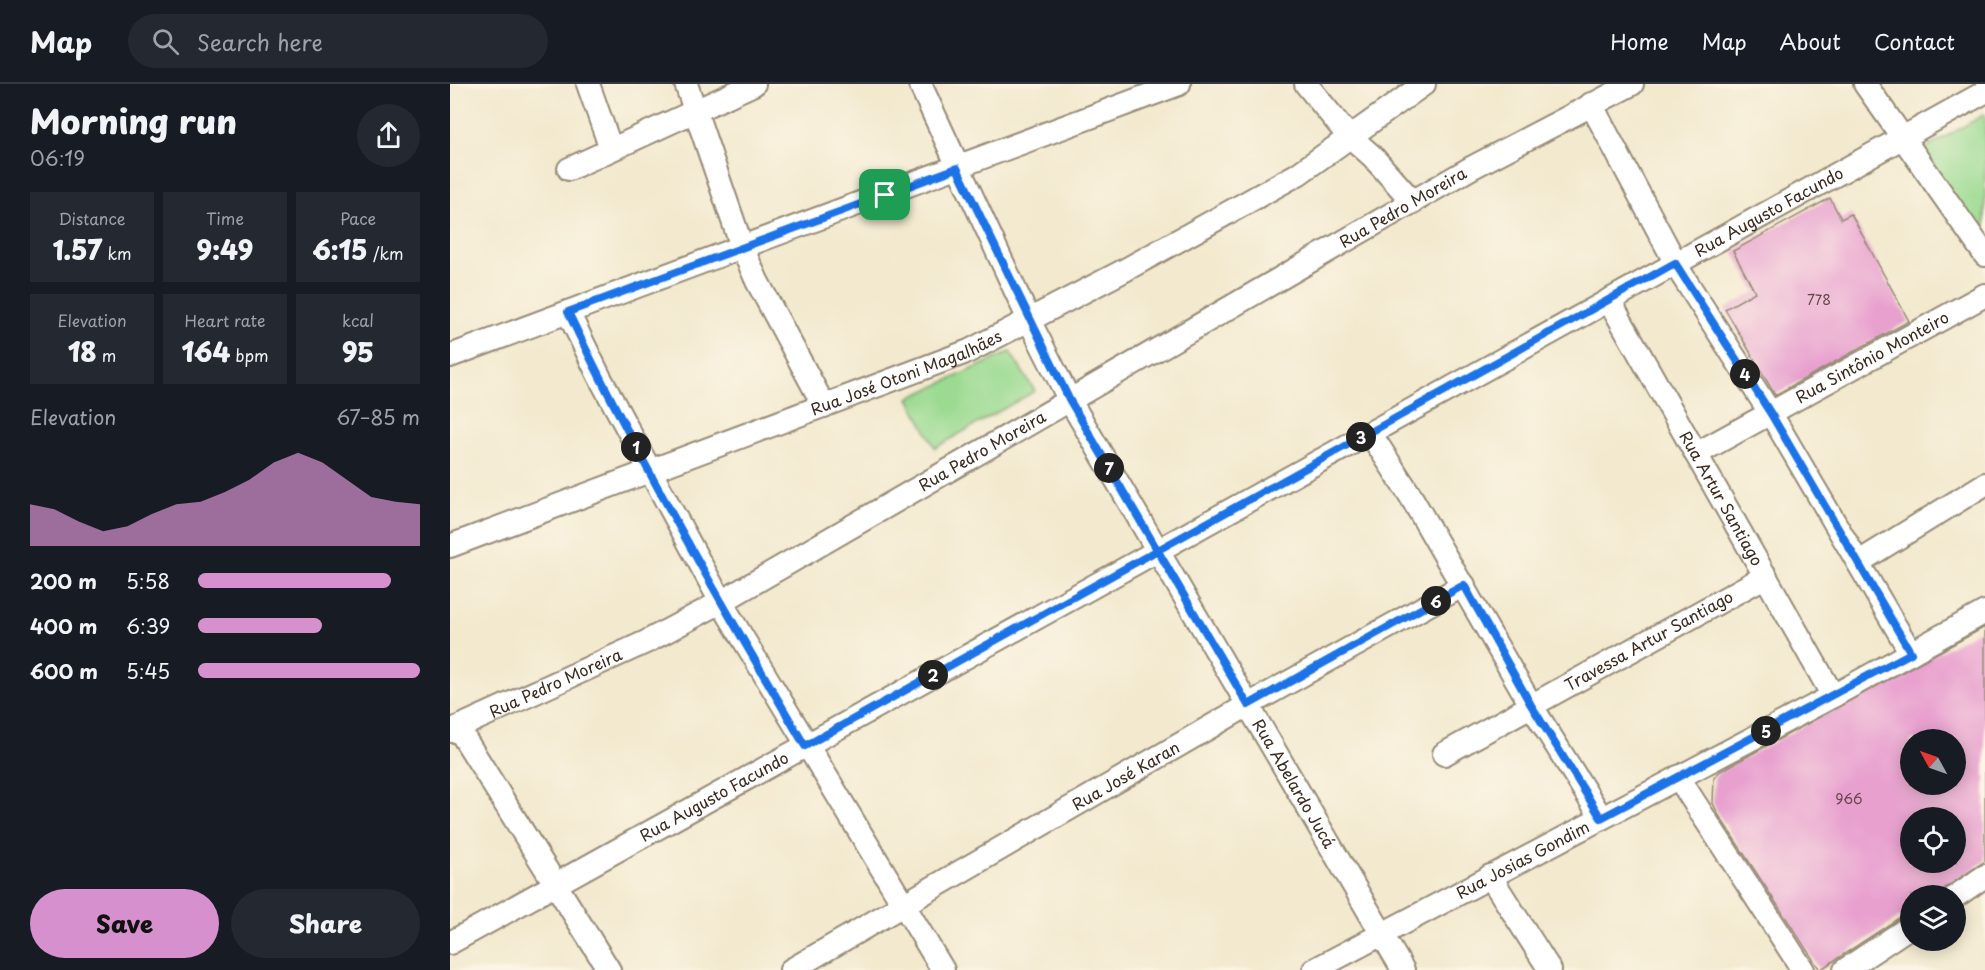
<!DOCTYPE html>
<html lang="en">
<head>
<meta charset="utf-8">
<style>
	body { margin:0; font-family:"Playpen Sans",sans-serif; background:#242831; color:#f1f3f6; height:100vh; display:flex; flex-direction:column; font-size:22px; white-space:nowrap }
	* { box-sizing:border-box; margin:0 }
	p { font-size:20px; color:#9ea1a6 }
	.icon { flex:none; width:33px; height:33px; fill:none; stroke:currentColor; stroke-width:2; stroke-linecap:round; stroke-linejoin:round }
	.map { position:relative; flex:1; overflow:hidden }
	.side { display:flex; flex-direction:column; background:#171b24; width:450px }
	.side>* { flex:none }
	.needle { width:39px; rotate:310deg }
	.buttons { position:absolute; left:1450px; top:645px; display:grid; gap:12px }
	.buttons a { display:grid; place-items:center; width:66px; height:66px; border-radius:50%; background:#171b24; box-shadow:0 3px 15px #0003; font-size:30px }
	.pin { position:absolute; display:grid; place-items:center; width:51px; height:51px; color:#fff; margin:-26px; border-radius:12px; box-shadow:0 3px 9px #0006 }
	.km { position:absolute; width:30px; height:30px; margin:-15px; border-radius:50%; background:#222; color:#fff; font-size:16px; line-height:30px; text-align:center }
	.round { display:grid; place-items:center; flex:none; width:63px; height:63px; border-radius:32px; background:#242831 }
	.headline { display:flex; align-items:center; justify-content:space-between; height:102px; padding:0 30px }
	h1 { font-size:33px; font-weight:800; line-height:45px }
	.metrics { display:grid; grid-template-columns:repeat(3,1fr); gap:9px; height:102px; padding:6px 30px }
	.metrics div { display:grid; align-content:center; border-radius:0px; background:#242831; text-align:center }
	.metrics b { font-size:26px; font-weight:800 }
	.metrics small { font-size:16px; font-weight:400 }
	.metrics p { font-size:16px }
	.chart { height:168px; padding:12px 30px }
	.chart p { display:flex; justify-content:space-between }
	.chart svg { width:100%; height:108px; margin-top:6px; fill:#d690ce; opacity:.7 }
	.action { display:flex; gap:12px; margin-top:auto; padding:12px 30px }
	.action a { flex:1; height:69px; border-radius:36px; background:#d690ce; color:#111; font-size:24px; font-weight:800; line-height:69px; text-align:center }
	.action a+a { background:#242831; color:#f1f3f6 }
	ul { padding:0 30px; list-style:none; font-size:20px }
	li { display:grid; grid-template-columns:96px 72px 1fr; align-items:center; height:45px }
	li i { height:15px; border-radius:8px; background:#d690ce }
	header { display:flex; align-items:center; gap:36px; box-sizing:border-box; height:84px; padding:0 30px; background:#171b24; border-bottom:2px solid #363941 }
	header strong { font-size:28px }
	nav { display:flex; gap:33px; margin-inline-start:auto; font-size:21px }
	.search { width:420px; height:54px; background:#242831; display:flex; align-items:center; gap:15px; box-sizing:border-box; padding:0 21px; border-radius:33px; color:#9ea1a6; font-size:22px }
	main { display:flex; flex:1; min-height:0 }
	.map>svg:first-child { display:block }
</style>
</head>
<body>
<header>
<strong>Map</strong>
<div class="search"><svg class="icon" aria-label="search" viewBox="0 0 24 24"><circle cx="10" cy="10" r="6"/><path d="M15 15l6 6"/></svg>Search here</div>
<nav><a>Home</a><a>Map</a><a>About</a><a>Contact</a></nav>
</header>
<main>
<section class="side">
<div class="headline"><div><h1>Morning run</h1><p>06:19</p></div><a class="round"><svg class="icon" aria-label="share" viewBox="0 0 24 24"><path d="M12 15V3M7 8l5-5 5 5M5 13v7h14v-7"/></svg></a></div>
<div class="metrics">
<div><p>Distance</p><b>1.57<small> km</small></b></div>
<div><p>Time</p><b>9:49</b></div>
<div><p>Pace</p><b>6:15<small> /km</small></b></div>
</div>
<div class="metrics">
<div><p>Elevation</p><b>18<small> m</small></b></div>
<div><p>Heart rate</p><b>164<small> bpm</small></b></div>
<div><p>kcal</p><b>95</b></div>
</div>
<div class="chart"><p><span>Elevation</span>67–85 m</p>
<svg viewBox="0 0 160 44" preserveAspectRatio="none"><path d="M0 44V27L10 29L20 34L30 38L40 36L50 31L60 27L70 26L80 22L90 17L100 10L110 6L120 10L130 17L140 24L150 26L160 27V44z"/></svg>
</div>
<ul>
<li><b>200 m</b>5:58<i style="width:87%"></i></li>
<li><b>400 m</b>6:39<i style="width:56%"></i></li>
<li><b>600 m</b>5:45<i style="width:100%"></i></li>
</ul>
<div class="action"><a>Save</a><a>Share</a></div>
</section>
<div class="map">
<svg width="1535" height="886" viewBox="0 0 1535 886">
	<rect width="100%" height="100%" fill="#fcf5e5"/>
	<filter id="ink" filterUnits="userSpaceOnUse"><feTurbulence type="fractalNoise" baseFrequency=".0167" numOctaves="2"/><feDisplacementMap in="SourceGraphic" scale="12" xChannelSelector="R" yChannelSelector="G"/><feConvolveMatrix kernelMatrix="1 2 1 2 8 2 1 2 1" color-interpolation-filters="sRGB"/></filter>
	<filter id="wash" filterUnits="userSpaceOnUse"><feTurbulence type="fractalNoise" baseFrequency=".008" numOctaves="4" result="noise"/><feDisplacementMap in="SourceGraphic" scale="24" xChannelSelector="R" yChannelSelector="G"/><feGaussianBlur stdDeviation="1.35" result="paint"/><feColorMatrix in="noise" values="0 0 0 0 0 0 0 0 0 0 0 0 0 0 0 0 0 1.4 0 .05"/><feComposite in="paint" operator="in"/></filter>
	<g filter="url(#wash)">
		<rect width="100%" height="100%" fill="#f2e9ce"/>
		<path fill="#9ada91" stroke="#6a8258" stroke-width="1.5" d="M1535,30V158L1471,67Z
			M560,268L585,307L485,364L459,314Z"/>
		<g id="blocks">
			<path fill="#e8a1cf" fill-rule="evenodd" d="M1380,114L1391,135L1401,130L1459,237L1325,311L1275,225L1305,208L1283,167Z
				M1535,543V777L1483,812H1461V826L1370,886L1268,730L1263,719L1264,694L1269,688ZM1461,656H1506V700H1461ZM1461,734H1506V778H1461Z"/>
		</g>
	</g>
	<g filter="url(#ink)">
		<use href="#blocks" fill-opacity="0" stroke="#968a76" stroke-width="1.5"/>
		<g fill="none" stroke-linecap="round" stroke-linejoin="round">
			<defs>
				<g id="minor">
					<path d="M138,0L161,65"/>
					<path d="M236,0L292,163L307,197L374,322"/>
					<path id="s1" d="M470,0L579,236L619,315L953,886"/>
					<path d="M856,0L895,48L922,72L963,118"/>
					<path d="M1415,0L1535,171"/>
					<path d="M1141,20L1232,191L1321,330L1461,569"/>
					<path d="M119,85L304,0"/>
					<path id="s2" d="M1159,216L1383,612"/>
					<path d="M118,228L149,292L271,518L493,886"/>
					<path d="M0,272L729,0"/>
					<path d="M920,349L960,411L1081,621L1151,733"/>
					<path id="s3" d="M1246,370L1535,211"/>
					<path id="s4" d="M0,462L519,267L675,186L848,90L974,0"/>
					<path d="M1409,478L1535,400"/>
					<path d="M8,644L159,886"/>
					<path id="s5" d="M0,647L196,558L271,518L1021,84L1182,0"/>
					<path id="s6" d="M994,670L1316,492"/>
					<path d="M1228,693L1353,886"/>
					<path d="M1040,792L1100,886"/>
					<path d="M1506,812L1535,792"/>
					<path id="s7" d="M0,859L1535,8"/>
					<path id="s8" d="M341,886L798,621L1014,501"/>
					<path id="s9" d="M864,886L1383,612L1535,528"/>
					<path d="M1395,886L1461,842"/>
				</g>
			</defs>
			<use href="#minor" stroke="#968a76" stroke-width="26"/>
			<use href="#minor" stroke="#fff" stroke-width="22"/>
		</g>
	</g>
	<g fill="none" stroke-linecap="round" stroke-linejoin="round" filter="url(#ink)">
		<defs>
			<path id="route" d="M435,111L118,228C189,377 271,519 355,662L1225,179L1321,330L1461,569L1151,734L1081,621L1014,501L798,621L619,315L507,84L435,111"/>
		</defs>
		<use href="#route" stroke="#fff" stroke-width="12"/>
		<use href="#route" stroke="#1a73e8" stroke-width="8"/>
	</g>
	<g text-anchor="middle" stroke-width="4.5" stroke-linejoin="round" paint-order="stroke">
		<g font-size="14" fill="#66484a">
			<text x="1369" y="221">778</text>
			<text x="1399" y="720">966</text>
		</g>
		<g font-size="16" fill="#3b2a1e" stroke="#fcf5e5">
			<text dy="6" stroke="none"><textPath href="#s5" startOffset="1088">Rua Pedro Moreira</textPath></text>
			<text dy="6" stroke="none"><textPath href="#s7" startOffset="1508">Rua Augusto Facundo</textPath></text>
			<text dy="6" stroke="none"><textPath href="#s3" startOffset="201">Rua Sintônio Monteiro</textPath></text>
			<text dy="6" stroke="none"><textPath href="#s4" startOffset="488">Rua José Otoni Magalhães</textPath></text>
			<text dy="6" stroke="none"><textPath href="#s5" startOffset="602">Rua Pedro Moreira</textPath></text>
			<text dy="6" stroke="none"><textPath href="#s2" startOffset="228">Rua Artur Santiago</textPath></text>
			<text dy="6" stroke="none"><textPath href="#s6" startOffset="234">Travessa Artur Santiago</textPath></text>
			<text dy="6" stroke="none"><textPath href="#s5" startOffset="116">Rua Pedro Moreira</textPath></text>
			<text dy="6" stroke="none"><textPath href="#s8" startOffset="387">Rua José Karan</textPath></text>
			<text dy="6" stroke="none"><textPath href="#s1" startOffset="794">Rua Abelardo Jucá</textPath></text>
			<text dy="6" stroke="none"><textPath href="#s7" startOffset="302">Rua Augusto Facundo</textPath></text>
			<text dy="6" stroke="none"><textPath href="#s9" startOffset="236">Rua Josias Gondim</textPath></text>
		</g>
	</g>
</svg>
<div class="buttons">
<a><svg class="needle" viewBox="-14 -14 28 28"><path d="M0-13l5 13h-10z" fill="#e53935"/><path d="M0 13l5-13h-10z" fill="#9ea1a6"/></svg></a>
<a><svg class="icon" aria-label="locate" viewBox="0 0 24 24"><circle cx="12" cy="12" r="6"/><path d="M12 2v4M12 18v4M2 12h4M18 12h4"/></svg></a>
<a><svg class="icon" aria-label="layers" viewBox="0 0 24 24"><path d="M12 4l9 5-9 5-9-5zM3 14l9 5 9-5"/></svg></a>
</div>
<div class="pin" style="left:435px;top:111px;background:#1e9e55"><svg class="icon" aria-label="arrive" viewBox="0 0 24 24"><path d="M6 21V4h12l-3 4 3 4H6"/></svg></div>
<b class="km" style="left:186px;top:363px">1</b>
<b class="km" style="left:483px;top:591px">2</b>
<b class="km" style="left:911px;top:353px">3</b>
<b class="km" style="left:1295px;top:290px">4</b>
<b class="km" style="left:1316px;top:647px">5</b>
<b class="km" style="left:986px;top:517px">6</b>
<b class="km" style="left:659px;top:384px">7</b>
</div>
</main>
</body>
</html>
